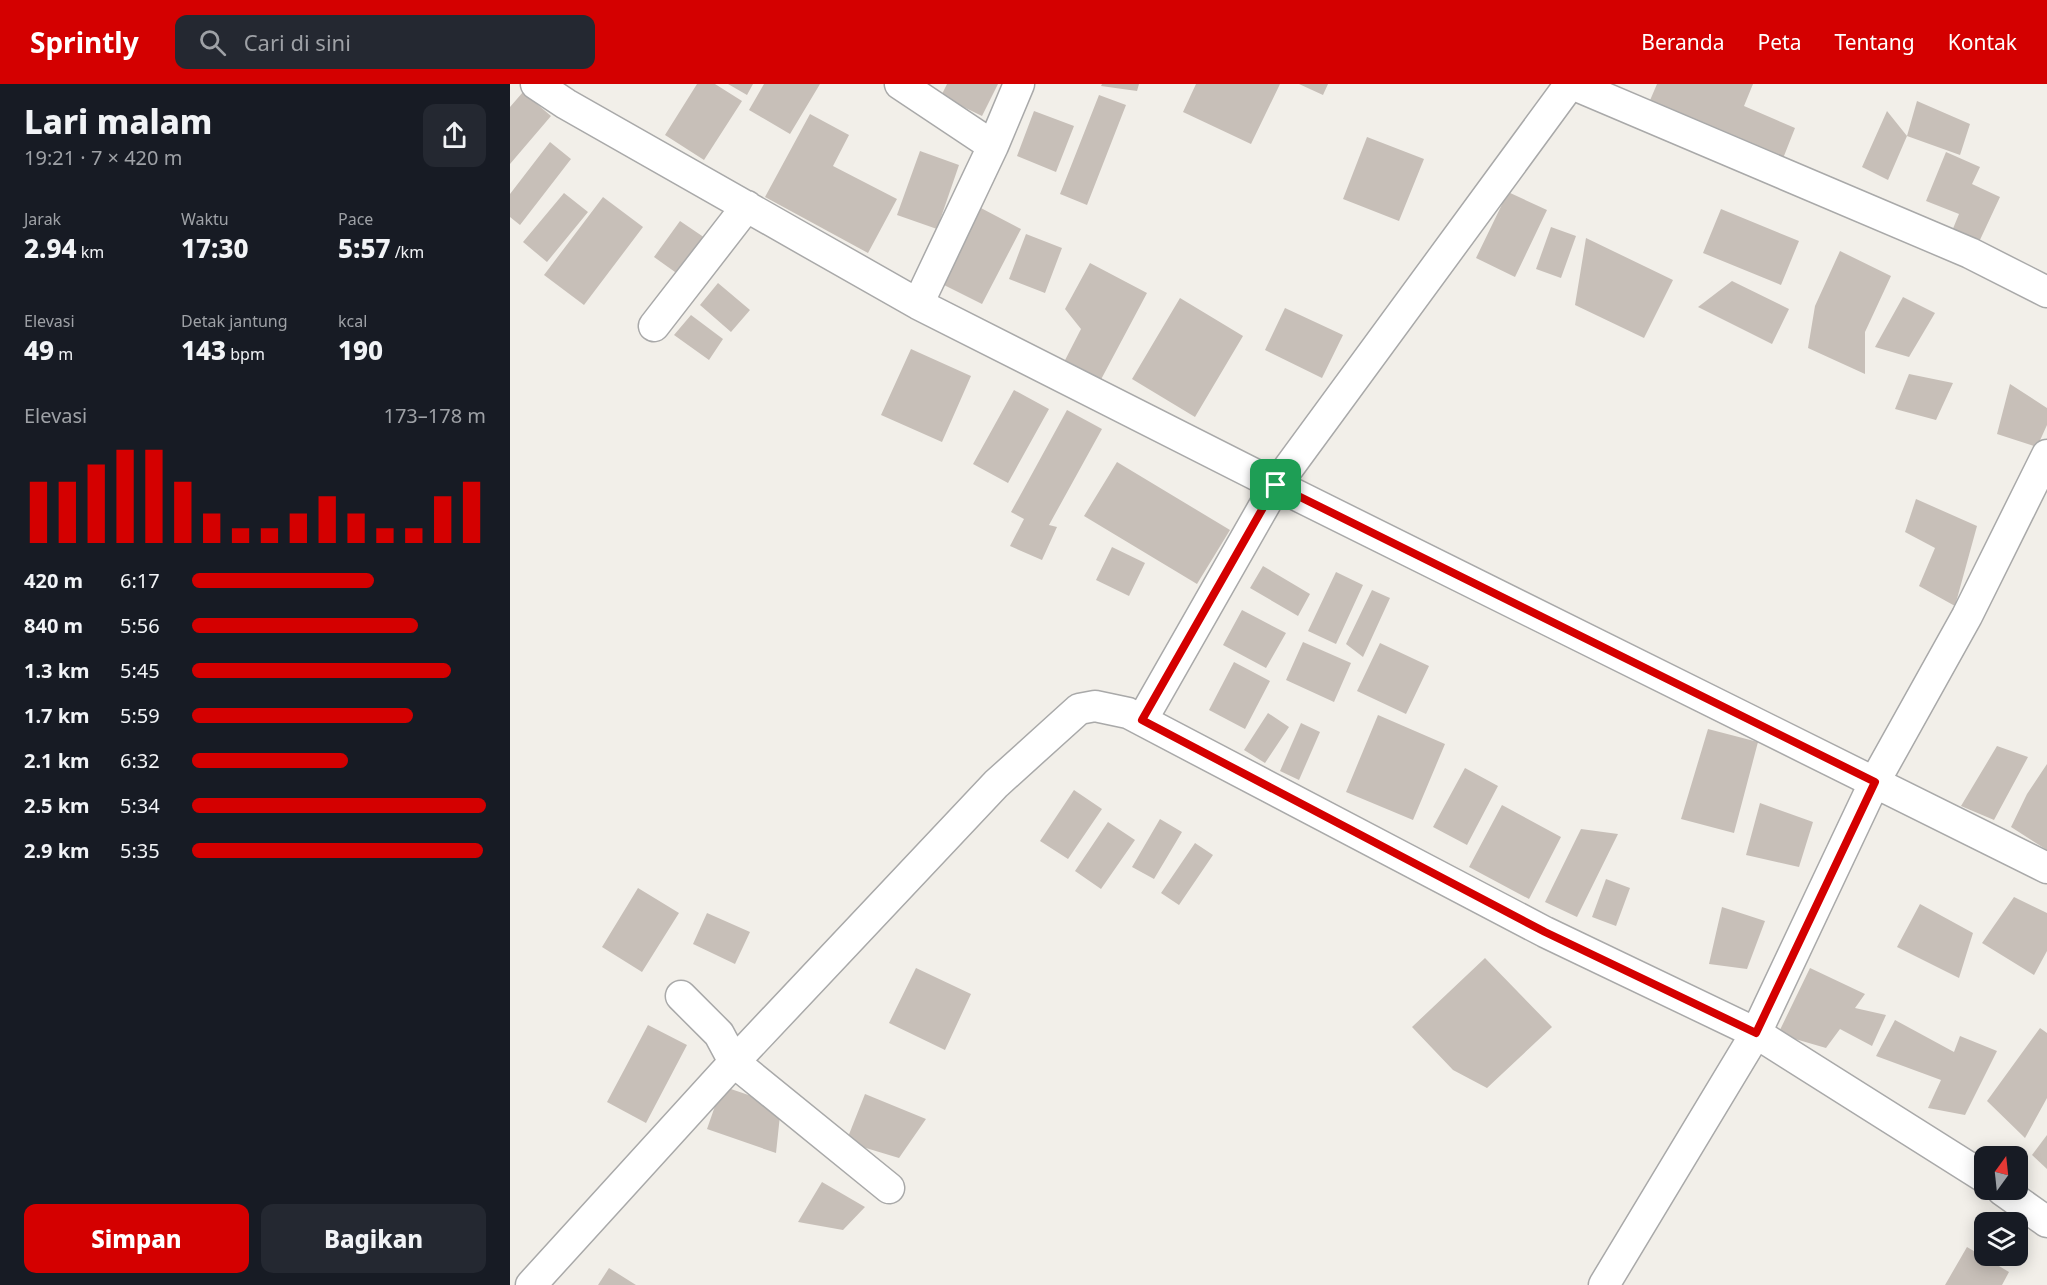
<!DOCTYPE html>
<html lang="id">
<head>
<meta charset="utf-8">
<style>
	body { margin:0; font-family:"Noto Sans",sans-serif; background:#242831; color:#f1f3f6; height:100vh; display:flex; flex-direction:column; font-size:22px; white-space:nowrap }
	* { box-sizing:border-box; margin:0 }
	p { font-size:20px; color:#9ea1a6 }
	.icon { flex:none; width:33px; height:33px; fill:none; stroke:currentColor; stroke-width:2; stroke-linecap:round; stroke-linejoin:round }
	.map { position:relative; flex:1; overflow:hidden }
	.panel { display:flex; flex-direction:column; background:#171b24; width:510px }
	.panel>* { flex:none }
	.needle { width:39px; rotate:15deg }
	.tools { position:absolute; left:1464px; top:1062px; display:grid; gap:12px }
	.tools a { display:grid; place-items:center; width:54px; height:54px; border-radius:12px; background:#171b24; box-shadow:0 3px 15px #0003; font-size:30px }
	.pin { position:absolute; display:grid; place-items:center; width:51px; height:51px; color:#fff; margin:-26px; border-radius:12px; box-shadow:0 3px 9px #0006 }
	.round { display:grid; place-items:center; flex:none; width:63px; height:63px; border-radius:12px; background:#242831 }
	.headline { display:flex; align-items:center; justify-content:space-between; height:102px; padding:0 24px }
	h1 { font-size:33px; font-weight:800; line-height:45px }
	.stats { display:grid; grid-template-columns:repeat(3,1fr); gap:9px; height:102px; padding:6px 24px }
	.stats div { display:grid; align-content:center }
	.stats b { font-size:26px; font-weight:800 }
	.stats small { font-size:16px; font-weight:400 }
	.stats p { font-size:16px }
	.chart { height:168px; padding:12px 24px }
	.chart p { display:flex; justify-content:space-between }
	.chart svg { width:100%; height:108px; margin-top:6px; stroke:#d40000; stroke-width:6 }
	.button { display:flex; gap:12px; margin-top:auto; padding:12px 24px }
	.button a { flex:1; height:69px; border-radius:12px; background:#d40000; color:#fff; font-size:24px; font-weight:800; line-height:69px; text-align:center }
	.button a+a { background:#242831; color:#f1f3f6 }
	ul { padding:0 24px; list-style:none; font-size:20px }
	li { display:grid; grid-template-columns:96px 72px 1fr; align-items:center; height:45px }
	li i { height:15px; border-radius:8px; background:#d40000 }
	header { display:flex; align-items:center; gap:36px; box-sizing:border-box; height:84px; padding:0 30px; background:#d40000; color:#fff }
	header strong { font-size:28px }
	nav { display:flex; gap:33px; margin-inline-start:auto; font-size:21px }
	.search { width:420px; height:54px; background:#242831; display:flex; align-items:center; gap:15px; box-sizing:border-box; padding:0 21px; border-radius:12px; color:#9ea1a6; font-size:22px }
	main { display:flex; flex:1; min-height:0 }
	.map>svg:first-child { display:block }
</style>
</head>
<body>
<header>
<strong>Sprintly</strong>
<div class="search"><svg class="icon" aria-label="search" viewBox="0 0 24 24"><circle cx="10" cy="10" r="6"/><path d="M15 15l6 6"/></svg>Cari di sini</div>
<nav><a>Beranda</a><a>Peta</a><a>Tentang</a><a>Kontak</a></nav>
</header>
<main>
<section class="panel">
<div class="headline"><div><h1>Lari malam</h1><p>19:21 · 7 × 420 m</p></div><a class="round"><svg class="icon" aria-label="share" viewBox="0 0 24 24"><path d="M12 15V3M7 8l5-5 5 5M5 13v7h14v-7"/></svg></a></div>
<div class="stats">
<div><p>Jarak</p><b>2.94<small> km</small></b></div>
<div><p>Waktu</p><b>17:30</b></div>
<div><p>Pace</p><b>5:57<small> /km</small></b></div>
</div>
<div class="stats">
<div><p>Elevasi</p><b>49<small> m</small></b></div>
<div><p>Detak jantung</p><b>143<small> bpm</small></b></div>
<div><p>kcal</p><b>190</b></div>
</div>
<div class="chart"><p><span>Elevasi</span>173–178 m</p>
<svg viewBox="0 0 160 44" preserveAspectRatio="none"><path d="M5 44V19M15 44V19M25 44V12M35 44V6M45 44V6M55 44V19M65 44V32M75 44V38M85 44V38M95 44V32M105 44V25M115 44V32M125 44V38M135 44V38M145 44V25M155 44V19"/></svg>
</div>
<ul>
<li><b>420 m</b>6:17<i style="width:62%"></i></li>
<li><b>840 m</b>5:56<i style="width:77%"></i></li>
<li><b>1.3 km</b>5:45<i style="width:88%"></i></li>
<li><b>1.7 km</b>5:59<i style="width:75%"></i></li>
<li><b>2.1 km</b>6:32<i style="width:53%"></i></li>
<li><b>2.5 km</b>5:34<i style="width:100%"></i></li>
<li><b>2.9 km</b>5:35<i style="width:99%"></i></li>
</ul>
<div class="button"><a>Simpan</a><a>Bagikan</a></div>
</section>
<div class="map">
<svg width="1537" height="1201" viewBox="0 0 1537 1201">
	<rect width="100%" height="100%" fill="#f2efe9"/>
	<path fill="#c7bfb8" d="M187,0H205L232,17L194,76L155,51Z
		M218,0H243L237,11Z
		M254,0H310L280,50L239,26Z
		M437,0H488L472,32L431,12Z
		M592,0H629L627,7L591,2Z
		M686,0H770L741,60L673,28Z
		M789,0H818L813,11Z
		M1147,0H1243L1234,22L1285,44L1272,77L1138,21Z
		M13,8L41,32L0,80V23Z
		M589,11L616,21L577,121L550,110Z
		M1407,17L1460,40L1450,71L1397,52L1378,96L1352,83L1377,27L1397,52Z
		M524,27L564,42L546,88L507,72Z
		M300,30L339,51L323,82L387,115L358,169L255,113Z
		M857,53L914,75L889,137L833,115Z
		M40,58L61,75L10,141L0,133V110Z
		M410,67L449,81L427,145L387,131Z
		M1436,68L1470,83L1462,100L1490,113L1469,158L1442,147L1449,130L1416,117Z
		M998,108L1037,126L1005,193L966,174Z
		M54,109L78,128L37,178L13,158Z
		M93,113L133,143L74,221L34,191Z
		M469,123L511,145L472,220L430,199Z
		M1211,125L1289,157L1271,201L1193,169Z
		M170,137L198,156L172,193L144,173Z
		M1041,143L1066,152L1051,194L1026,185Z
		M516,150L552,164L535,209L499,195Z
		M1076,154L1163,196L1134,254L1065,221Z
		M1330,167L1381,192L1355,248V290L1298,264L1305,222Z
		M580,179L637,209L587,303L551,284L571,245L555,225Z
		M1222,197L1279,225L1262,260L1188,223Z
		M208,199L240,226L221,248L190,221Z
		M1393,213L1425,229L1399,273L1365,263Z
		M670,214L733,252L685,333L622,295Z
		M775,224L833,251L812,294L755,266Z
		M181,231L213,255L199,276L164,251Z
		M401,265L461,292L432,358L371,331Z
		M1399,290L1443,299L1426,336L1385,325Z
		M1500,300L1537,324V341L1527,363L1487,350Z
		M504,306L539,325L498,399L463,380Z
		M557,326L592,345L539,441L547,443L532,476L500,462L514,435L501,428Z
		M607,378L720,446L687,500L574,432Z
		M1406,415L1467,442L1445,522L1409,502L1425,464L1395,448Z
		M602,463L635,479L619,512L586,496Z
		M753,482L800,510L788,532L740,504Z
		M826,488L853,501L826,560L798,547Z
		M862,506L880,514L853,573L836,560Z
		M732,526L776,549L756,584L713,561Z
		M793,558L841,579L824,618L776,596Z
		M870,559L919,582L896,630L847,607Z
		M724,578L760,597L735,645L699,626Z
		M758,629L779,643L755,679L734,666Z
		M868,631L935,660L903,736L836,708Z
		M791,639L810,648L789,696L770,687Z
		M1198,645L1248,658L1224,749L1171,735Z
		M1487,662L1518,673L1484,736L1451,722Z
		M1537,680V766L1501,743L1517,710Z
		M955,684L988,702L957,761L923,743Z
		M564,706L592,725L558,775L530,757Z
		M1250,719L1303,738L1289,783L1236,771Z
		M992,721L1051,753L1019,815L959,783Z
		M650,735L672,748L644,795L622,783Z
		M598,738L625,756L591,805L565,787Z
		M1071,745L1108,750L1067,833L1035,818Z
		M685,759L703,771L669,821L651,809Z
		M1096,795L1120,804L1106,842L1082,833Z
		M128,804L169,829L132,888L92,863Z
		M1504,813L1537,829V867L1524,891L1472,859Z
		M1410,820L1463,849L1449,894L1387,863Z
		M1212,823L1255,837L1237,885L1199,880Z
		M197,829L240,848L225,880L183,860Z
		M975,874L1042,943L977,1004L943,986L902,943Z
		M406,884L461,910L435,966L379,939Z
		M1300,884L1355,910L1345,924L1376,931L1362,962L1330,945L1316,964L1268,950Z
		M1385,936L1444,968L1450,952L1487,967L1455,1031L1418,1024L1431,996L1366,972Z
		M138,941L177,961L136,1039L97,1018Z
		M1530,944L1537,949V1014L1515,1054L1477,1017Z
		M212,1002L271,1022L266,1069L197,1045Z
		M355,1010L416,1035L389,1074L336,1058Z
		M1537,1051V1085L1522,1071Z
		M312,1098L355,1123L333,1146L288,1138Z
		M1457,1163L1499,1188L1492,1201H1435Z
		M99,1184L126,1201H88Z"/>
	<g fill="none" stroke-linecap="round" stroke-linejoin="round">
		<defs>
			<path id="minor" d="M26,0L56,20L408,220L766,401L1537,784
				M390,0L483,62
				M1062,0L1460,169L1537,208
				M408,220L483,62L509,0
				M144,242L237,122
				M632,636L766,401L1060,0
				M171,912L209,950L224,978L379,1104
				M1492,1106L1537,1138
				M21,1201L224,978L486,700L569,625L585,622L618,629L1035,848L1246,949L1474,1093
				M1094,1201L1246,949L1365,697L1457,532L1537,371"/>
		</defs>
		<use href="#minor" stroke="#a9a9a9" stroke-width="33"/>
		<use href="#minor" stroke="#fff" stroke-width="30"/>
	</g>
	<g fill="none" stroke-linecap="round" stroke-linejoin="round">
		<defs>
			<path id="route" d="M766,401L1365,698L1246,949L1035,848L632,636Z"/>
		</defs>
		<use href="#route" stroke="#fff" stroke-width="12"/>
		<use href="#route" stroke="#d40000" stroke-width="8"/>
	</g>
</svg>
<div class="tools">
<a><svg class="needle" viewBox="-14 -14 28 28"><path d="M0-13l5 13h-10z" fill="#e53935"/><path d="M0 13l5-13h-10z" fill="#9ea1a6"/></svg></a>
<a><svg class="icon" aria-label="layers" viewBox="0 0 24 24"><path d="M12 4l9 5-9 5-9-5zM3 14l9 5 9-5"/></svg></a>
</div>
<div class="pin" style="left:766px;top:401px;background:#1e9e55"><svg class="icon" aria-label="arrive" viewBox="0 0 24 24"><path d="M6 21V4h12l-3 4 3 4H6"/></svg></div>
</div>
</main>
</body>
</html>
